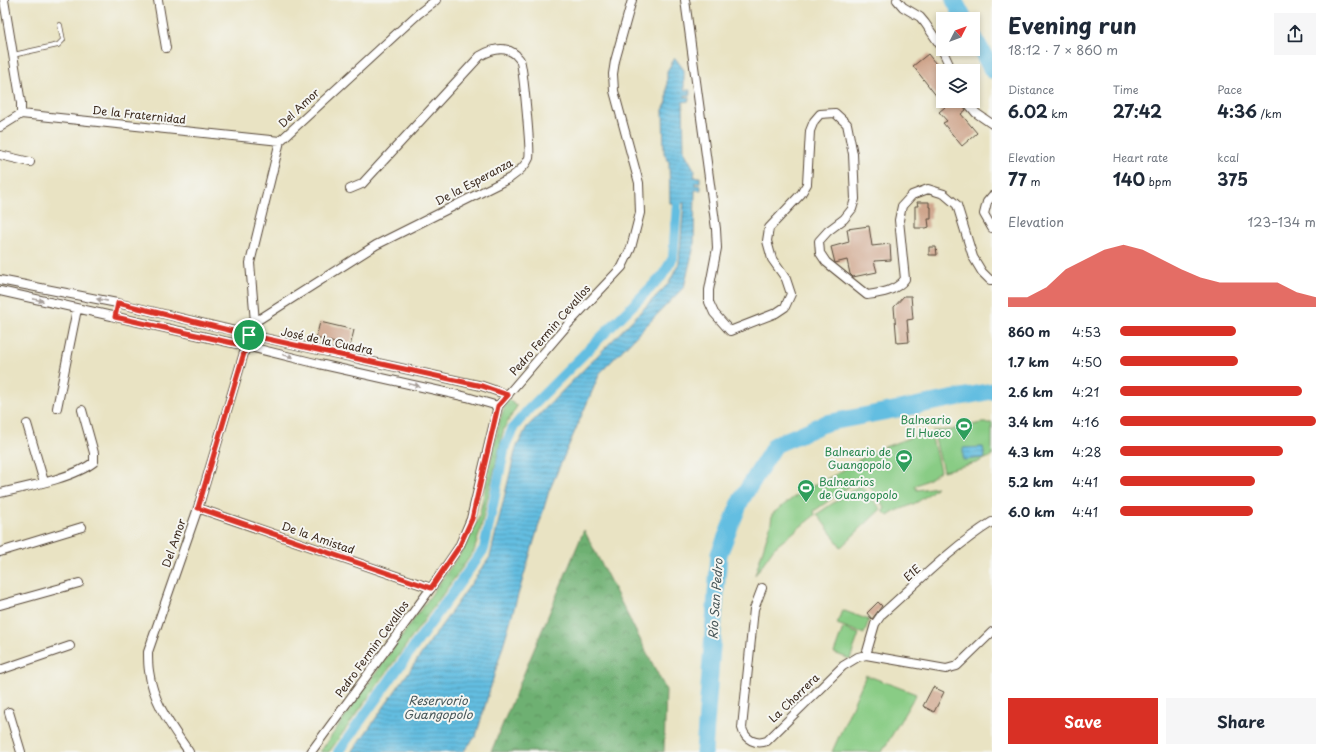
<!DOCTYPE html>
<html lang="en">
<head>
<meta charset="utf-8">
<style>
	body { margin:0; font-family:"Playpen Sans",sans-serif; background:#f6f6f7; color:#1f2937; height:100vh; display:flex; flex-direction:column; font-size:15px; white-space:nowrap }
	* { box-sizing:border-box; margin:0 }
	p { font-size:13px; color:#747a83 }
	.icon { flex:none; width:22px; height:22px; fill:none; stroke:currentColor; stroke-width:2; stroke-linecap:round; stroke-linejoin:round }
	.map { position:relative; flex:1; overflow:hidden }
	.details { display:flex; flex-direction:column; background:#fff; width:340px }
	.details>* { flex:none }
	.needle { width:26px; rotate:48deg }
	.buttons { position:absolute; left:936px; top:12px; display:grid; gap:8px }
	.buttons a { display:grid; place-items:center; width:44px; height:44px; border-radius:0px; background:#fff; box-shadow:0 2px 6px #0003; font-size:20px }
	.pin { position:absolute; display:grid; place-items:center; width:34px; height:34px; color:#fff; margin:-17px; border:2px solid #fff; border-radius:50%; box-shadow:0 1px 4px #0007 }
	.round { display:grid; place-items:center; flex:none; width:42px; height:42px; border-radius:0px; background:#f6f6f7 }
	.overview { display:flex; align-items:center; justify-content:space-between; height:68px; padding:0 16px }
	h1 { font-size:22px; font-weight:700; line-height:30px }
	.metrics { display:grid; grid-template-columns:repeat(3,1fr); gap:6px; height:68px; padding:4px 16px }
	.metrics div { display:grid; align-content:center }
	.metrics b { font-size:17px; font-weight:700 }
	.metrics small { font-size:11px; font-weight:400 }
	.metrics p { font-size:11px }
	.chart { height:112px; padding:8px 16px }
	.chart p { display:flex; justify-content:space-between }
	.chart svg { width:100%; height:72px; margin-top:4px; fill:#d93025; opacity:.7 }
	.action { display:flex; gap:8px; margin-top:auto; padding:8px 16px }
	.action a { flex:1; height:46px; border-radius:0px; background:#d93025; color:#fff; font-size:16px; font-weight:700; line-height:46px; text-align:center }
	.action a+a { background:#f6f6f7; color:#1f2937 }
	ul { padding:0 16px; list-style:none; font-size:13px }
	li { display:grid; grid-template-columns:64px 48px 1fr; align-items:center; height:30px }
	li i { height:10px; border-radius:5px; background:#d93025 }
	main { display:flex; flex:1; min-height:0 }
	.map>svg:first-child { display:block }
</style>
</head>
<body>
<main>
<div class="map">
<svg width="992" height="752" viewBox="0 0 992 752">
	<defs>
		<pattern id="grass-tufts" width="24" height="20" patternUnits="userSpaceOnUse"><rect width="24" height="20" fill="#89cc85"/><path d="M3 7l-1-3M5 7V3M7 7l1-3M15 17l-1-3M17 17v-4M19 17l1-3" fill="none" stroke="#77af72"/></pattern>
		<pattern id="forest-crowns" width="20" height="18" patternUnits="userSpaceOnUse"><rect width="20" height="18" fill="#6eb072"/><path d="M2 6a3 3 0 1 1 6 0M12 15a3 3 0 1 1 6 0" fill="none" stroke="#5c8f5d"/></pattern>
		<pattern id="water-rules" width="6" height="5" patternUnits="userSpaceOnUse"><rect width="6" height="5" fill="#64bee1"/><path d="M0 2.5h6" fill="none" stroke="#549bb6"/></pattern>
	</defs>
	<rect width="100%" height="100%" fill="#f6f6f2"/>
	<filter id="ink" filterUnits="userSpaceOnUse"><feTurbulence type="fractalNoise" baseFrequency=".025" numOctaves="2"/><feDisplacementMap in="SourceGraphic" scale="8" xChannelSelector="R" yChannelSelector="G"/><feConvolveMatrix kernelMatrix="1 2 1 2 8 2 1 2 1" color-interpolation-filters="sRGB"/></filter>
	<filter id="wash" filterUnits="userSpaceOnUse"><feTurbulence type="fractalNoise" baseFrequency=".012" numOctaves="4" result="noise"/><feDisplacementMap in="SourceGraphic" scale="16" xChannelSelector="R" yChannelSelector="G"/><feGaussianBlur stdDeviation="0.9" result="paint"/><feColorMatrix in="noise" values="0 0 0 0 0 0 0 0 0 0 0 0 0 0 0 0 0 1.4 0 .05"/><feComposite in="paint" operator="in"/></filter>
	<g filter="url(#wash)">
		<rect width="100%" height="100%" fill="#e9e3c3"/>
		<path fill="url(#grass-tufts)" stroke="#627b52" d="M507,399L517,406L504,428L480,531L474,551L329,752H320L465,547L479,517L500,420Z"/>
		<path fill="url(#forest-crowns)" stroke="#546d48" d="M584,530L666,690L664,752H491Z"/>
		<path fill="#89cc85" stroke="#627b52" d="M981,423H992V456L976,463L943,471L933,431L950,430Z
			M931,434L940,471L929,479L915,486L917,490L937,487C929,494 921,501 911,505C901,510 898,509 888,516L883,511L885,508L863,477L814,511L815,515L774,548L755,575L771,523L772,514L802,491L835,475L874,451L917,435Z
			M860,485L881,509L841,547L817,514Z
			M842,610L869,620L864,634L837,624Z
			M843,628L859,634L850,659L834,653Z
			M866,675L916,694L882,752H832Z"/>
		<path fill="url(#water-rules)" stroke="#507480" d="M675,58L684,70V90H690V95H685V97H689V101L683,102L684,151L695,171L694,177H700V182L695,183V185H701V190H695L694,246L684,287L600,373L549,491L476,736L463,752H352L490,557L516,448L527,427L669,283L679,263L684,203H670L669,162L664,153L663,110L667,102V71Z
			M983,447L985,458L963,460V448Z"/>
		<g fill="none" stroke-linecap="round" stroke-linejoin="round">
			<path stroke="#64bee1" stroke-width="10" d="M338,752L484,549L505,446L513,428L528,410L662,276L673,258L677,203"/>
			<path stroke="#64bee1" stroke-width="17" d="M954,0L964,19
				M973,35L992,70
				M704,752L719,554L741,500L775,445L826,423L992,391"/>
		</g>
		<g id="blocks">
			<path fill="#cfa58c" d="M928,54L943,73V101H961L966,110L961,114L977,133L962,146L943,123L947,121L939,112L945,107L913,66Z
				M917,202H929V207H931V219H928L929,227L926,228H915V206H918Z
				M869,226L872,246L890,244L891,260L874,261L877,272L853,277L850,274L847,260L835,263L831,247L849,242L847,229Z
				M929,247H936L937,255H929Z
				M904,296H911L913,319L907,320L909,342L897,343L894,307Z
				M320,322L354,330L350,347L316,338Z
				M878,602L882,606L872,619L867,613Z
				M933,687L944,692L934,712L923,706Z"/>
		</g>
	</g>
	<g filter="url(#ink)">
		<use href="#blocks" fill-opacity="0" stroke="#554637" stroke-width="1"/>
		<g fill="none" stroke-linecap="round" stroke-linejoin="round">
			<defs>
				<path id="lane" d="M13,55L58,45L63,40L60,25"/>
				<path id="street" d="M4,0L21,103V114
					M158,0L166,48
					M685,0L716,229L717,248L709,290V302L714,313L730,331L776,313L785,307L791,294L786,279L772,259L767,241L769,228L801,194L807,184L810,131L814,121L820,114L835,113L847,124L853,154L855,199L852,209L844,219L828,231L819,241L820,253L826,262L867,295C881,293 896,291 905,279L899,220L902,206L912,195L928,189L944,194L957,205L973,257L982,272L990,280H992
					M897,0L903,7L920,17L925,23L940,45L952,71
					M966,101L976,113L992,124
					M0,127L21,114L280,141
					M0,155L30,162
					M992,196L987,202L984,214L992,228
					M0,280L117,303L260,337L482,386L508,395
					M0,291L246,346L319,364L467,397L498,406
					M255,322L250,263L280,141L418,14L436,0
					M57,408L77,309
					M27,424L44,482
					M0,493C26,487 74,478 94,462V453L82,410
					M198,508L431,588
					M0,552L82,527
					M762,588L754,609L742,728C745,740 756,745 767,741L843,666L858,657L866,655L946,669L957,666L992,632
					M0,605L79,583
					M866,655L875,624L882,614C917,583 952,547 992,522
					M0,670L70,646
					M9,712L21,752
					M189,752C172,727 153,703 149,671C148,665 148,658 148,652L198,508L244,353L249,335L255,322L376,245L510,178C517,173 526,166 529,158C531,152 523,65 520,60C519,58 517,57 516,55C505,45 492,49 480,56L362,184L350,189
					M311,752L431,588L459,547L471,519L498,406L570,322L622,267L631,248L640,213L639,183L614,91L613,74L615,61L632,0"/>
			</defs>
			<use href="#lane" stroke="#554637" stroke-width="5.5"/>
			<use href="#street" stroke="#554637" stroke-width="10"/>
			<use href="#lane" stroke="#fff" stroke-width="4"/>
			<use href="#street" stroke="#fff" stroke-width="8"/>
		</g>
		<defs><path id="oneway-solid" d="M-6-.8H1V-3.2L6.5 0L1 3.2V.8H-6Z"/></defs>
		<g fill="#a79f9a">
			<use href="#oneway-solid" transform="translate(38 300) rotate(13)"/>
			<use href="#oneway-solid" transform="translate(102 300) rotate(-169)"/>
			<use href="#oneway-solid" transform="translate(288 356) rotate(14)"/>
			<use href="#oneway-solid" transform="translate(414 385) rotate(13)"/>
		</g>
	</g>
	<g fill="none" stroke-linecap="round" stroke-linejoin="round" filter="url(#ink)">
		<defs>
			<path id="route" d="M249,335L246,346L115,317L118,303L249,335L244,353L198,508L431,588L459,547L472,519L498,406L508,395L482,386L249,335"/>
		</defs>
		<use href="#route" stroke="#fff" stroke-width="8"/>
		<use href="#route" stroke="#d93025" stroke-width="5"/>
	</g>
	<defs>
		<symbol id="stadium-pin" viewBox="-11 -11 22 30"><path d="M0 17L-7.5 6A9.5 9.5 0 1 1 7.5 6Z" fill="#2e9e5b" stroke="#f6f6f2"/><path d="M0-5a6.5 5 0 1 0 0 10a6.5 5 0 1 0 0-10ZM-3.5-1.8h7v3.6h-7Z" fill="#fff"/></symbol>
	</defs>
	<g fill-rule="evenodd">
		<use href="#stadium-pin" x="954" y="416" width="20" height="27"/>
		<use href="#stadium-pin" x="894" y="448" width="20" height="27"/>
		<use href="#stadium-pin" x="796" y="478" width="20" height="27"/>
	</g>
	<g text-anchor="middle" stroke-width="4" stroke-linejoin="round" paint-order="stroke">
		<g font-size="11" fill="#3b2a1e" stroke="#f6f6f2">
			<text transform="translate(299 108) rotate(-43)" y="4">Del Amor</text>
			<text transform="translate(139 115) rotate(6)" y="4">De la Fraternidad</text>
			<text transform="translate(474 182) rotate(-28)" y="4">De la Esperanza</text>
			<text transform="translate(550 330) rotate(-49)" y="4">Pedro Fermin Cevallos</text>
			<text transform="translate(327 341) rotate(12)" y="4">José de la Cuadra</text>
			<text transform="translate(318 538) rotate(19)" y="4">De la Amistad</text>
			<text transform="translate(174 543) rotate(-71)" y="4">Del Amor</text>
			<text transform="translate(912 573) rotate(-42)" y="4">E1E</text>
			<text transform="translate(372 649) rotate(-54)" y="4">Pedro Fermin Cevallos</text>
			<text transform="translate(794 698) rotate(-44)" y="4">La Chorrera</text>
		</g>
		<g font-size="11" fill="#27864d" stroke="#f6f6f2" text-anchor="end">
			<text x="951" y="424">Balneario<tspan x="951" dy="13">El Hueco</tspan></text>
			<text x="891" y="456">Balneario de<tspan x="891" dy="13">Guangopolo</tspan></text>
			<text x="819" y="486" text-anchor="start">Balnearios<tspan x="819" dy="13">de Guangopolo</tspan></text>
		</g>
		<g font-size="12" font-style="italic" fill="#475658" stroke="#f6f6f2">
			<text transform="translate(716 599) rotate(-86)" y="4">Río San Pedro</text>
			<text x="438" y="705">Reservorio<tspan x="438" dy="14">Guangopolo</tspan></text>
		</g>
	</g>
</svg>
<div class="buttons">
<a><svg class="needle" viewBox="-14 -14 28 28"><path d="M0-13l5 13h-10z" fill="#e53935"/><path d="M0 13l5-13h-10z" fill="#747a83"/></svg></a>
<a><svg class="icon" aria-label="layers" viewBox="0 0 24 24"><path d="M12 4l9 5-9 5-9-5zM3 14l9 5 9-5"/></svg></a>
</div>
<div class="pin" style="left:249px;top:335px;background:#1e9e55"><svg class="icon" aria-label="arrive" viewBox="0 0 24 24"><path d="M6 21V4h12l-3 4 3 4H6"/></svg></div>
</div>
<section class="details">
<div class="overview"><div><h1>Evening run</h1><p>18:12 · 7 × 860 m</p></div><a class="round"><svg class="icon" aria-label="share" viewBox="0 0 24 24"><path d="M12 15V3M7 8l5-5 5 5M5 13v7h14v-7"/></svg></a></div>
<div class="metrics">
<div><p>Distance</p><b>6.02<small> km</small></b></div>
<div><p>Time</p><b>27:42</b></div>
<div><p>Pace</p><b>4:36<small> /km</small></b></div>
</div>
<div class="metrics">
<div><p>Elevation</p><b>77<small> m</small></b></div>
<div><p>Heart rate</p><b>140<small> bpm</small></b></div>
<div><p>kcal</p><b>375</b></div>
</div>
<div class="chart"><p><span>Elevation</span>123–134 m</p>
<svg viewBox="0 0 160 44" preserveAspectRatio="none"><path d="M0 44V38L10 38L20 32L30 21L40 15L50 9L60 6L70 9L80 15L90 21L100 26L110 29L120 29L130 29L140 29L150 35L160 38V44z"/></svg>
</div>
<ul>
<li><b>860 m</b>4:53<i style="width:59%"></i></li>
<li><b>1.7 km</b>4:50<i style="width:60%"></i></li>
<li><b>2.6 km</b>4:21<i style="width:93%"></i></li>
<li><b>3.4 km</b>4:16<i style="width:100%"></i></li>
<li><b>4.3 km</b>4:28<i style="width:83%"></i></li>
<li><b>5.2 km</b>4:41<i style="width:69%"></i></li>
<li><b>6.0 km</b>4:41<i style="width:68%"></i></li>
</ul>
<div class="action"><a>Save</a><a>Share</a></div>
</section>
</main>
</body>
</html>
